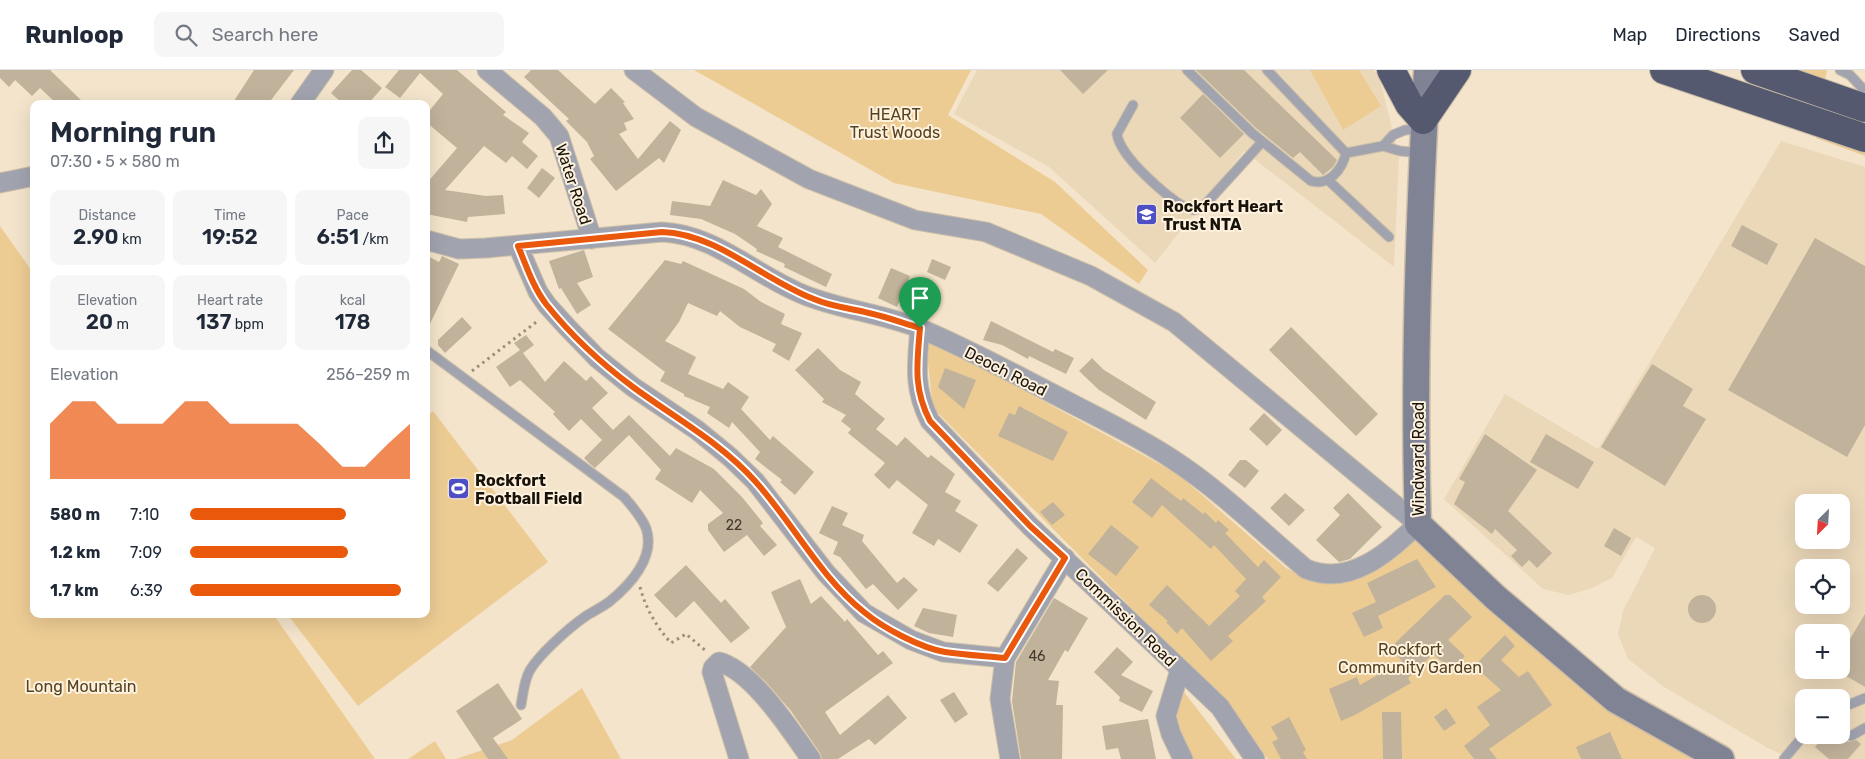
<!DOCTYPE html>
<html lang="en">
<head>
<meta charset="utf-8">
<style>
	body { margin:0; font-family:Rubik,sans-serif; background:#f6f6f7; color:#1f2937; height:100vh; display:flex; flex-direction:column; font-size:19px; white-space:nowrap }
	* { box-sizing:border-box; margin:0 }
	p { font-size:16px; color:#747a83 }
	.icon { flex:none; width:28px; height:28px; fill:none; stroke:currentColor; stroke-width:2; stroke-linecap:round; stroke-linejoin:round }
	.map { position:relative; flex:1; overflow:hidden }
	.sheet { position:absolute; left:30px; top:30px; width:400px; height:518px; display:flex; flex-direction:column; background:#fff; border-radius:10px; box-shadow:0 5px 20px #0002 }
	.sheet>* { flex:none }
	.needle { width:32px; rotate:204deg }
	.controls { position:absolute; left:1795px; top:424px; display:grid; gap:10px }
	.controls a { display:grid; place-items:center; width:55px; height:55px; border-radius:10px; background:#fff; box-shadow:0 5px 20px #0002; font-size:25px }
	.pin { position:absolute; display:grid; place-items:center; width:42px; height:42px; color:#fff; margin:-51px -21px; border-radius:50% 50% 50% 0; rotate:-45deg; box-shadow:0 0 5px #0007 }
	.pin .icon { rotate:45deg }
	.round { display:grid; place-items:center; flex:none; width:52px; height:52px; border-radius:10px; background:#f6f6f7 }
	.head { display:flex; align-items:center; justify-content:space-between; height:85px; padding:0 20px }
	h1 { font-size:28px; font-weight:600; line-height:38px }
	.figures { display:grid; grid-template-columns:repeat(3,1fr); gap:8px; height:85px; padding:5px 20px }
	.figures div { display:grid; align-content:center; border-radius:10px; background:#f6f6f7; text-align:center }
	.figures b { font-size:21px; font-weight:600 }
	.figures small { font-size:14px; font-weight:400 }
	.figures p { font-size:14px }
	.chart { height:140px; padding:10px 20px }
	.chart p { display:flex; justify-content:space-between }
	.chart svg { width:100%; height:90px; margin-top:5px; fill:#ea580c; opacity:.7 }
	ul { padding:0 20px; list-style:none; font-size:16px }
	li { display:grid; grid-template-columns:80px 60px 1fr; align-items:center; height:38px }
	li i { height:12px; border-radius:6px; background:#ea580c }
	header { display:flex; align-items:center; gap:30px; box-sizing:border-box; height:70px; padding:0 25px; background:#fff; border-bottom:1px solid #e0e1e3 }
	header strong { font-size:24px }
	nav { display:flex; gap:28px; margin-inline-start:auto; font-size:18px }
	.search { width:350px; height:45px; background:#f6f6f7; display:flex; align-items:center; gap:12px; box-sizing:border-box; padding:0 18px; border-radius:10px; color:#747a83; font-size:19px }
	.map>svg:first-child { display:block }
</style>
</head>
<body>
<header>
<strong>Runloop</strong>
<div class="search"><svg class="icon" aria-label="search" viewBox="0 0 24 24"><circle cx="10" cy="10" r="6"/><path d="M15 15l6 6"/></svg>Search here</div>
<nav><a>Map</a><a>Directions</a><a>Saved</a></nav>
</header>
<div class="map">
<svg width="1865" height="689" viewBox="0 0 1865 689">
	<rect width="100%" height="100%" fill="#f3e4cb"/>
	<path fill="#ebd8b9" fill-rule="evenodd" d="M977,0H1374L1379,6L1399,86L1394,197L1244,81L1155,193L1049,97L954,44Z
		M1781,71L1865,97V689H1792L1768,678L1664,617L1628,589L1618,564L1623,541L1655,478L1636,467L1612,508L1592,518L1569,525L1543,519L1444,429L1505,324L1598,379ZM1804,432H1841V470H1804ZM1804,498H1841V535H1804ZM1804,562H1841V600H1804ZM1804,628H1841V665H1804Z"/>
	<path fill="#edcc94" d="M694,0H971L948,45L1055,112L1148,200L1139,214L1041,144L894,113Z
		M1310,0H1359L1381,36L1343,60Z
		M1798,0H1825L1827,1L1825,9Z
		M1817,60L1865,77V86L1816,68Z
		M0,156L34,204V544H273L375,689H0Z
		M925,267L1178,404L1286,498L1298,504L1320,510L1418,454L1705,689H1268L1189,596L933,338Z
		M433,341L548,492L358,636L287,544H426V347Z
		M582,618L621,689H456L512,670Z
		M1184,622L1236,689H1191L1170,650Z
		M435,671L446,689H408Z"/>
	<path fill="#c1b29b" d="M0,0H50L85,34H57L40,18L32,26L15,10L9,17L0,8Z
		M254,0H294L268,34H232Z
		M352,0H361L382,18L368,34H343L331,23Z
		M399,0H457L506,42L503,45L529,63L522,72L538,86L527,99L512,86L506,93L484,76L445,120L486,126L503,125L505,144L468,147L467,152L426,144V114L457,78L426,52V45L443,24L420,3L400,28L385,17Z
		M531,0H558L595,34L611,18L625,32L623,33L634,49L624,53L627,60L619,64L638,89L670,51L681,60L664,93L659,88L616,121L590,89L594,86L587,72L566,51L569,49L524,7Z
		M1060,0H1108L1083,24Z
		M1196,0H1244L1337,90L1333,97L1323,105L1300,82L1293,88L1256,58Z
		M1203,24L1244,64L1220,88L1180,48Z
		M542,98L555,108L539,128L527,118Z
		M723,110L756,125L761,119L772,134L757,156L783,168L778,177L832,204L826,217L784,197L785,194L756,181L757,179L735,164L701,149L670,145L672,131L710,136Z
		M1742,155L1778,174L1767,195L1731,176Z
		M1815,168L1865,196V355L1847,387L1728,320Z
		M584,180L593,207L577,213L591,235L577,244L561,218L559,219L549,191Z
		M426,185L439,192L442,186L459,194L426,262Z
		M932,189L951,197L945,210L927,202Z
		M665,190L681,194L683,191L744,219L761,232L785,244L781,254L802,263L789,291L772,281L776,274L740,257L720,241L717,246L688,233L679,252L665,271L696,287L688,304L723,319L728,312L749,327L741,339L770,370L773,366L814,402L795,425L780,412L782,410L755,389L760,382L732,352L729,358L707,343L710,337L684,326V324L660,311L665,302L608,259Z
		M891,198L910,206L897,237L878,228Z
		M462,247L472,258L445,283L438,275V270Z
		M991,251L1053,282L1055,279L1074,288L1066,304L1029,286L1028,289L1002,275L983,270Z
		M1291,257L1378,344L1356,366L1269,280Z
		M526,265L534,275L523,283L545,312L564,291L586,311L591,306L608,323L592,338L613,360L629,345L670,386L676,378L714,399L742,427L763,453L760,456L777,475L764,486L747,465L724,482L708,460V454L723,443L700,420L692,433L655,409L661,400L629,365L595,398L590,394L584,388L602,370L581,349L569,361L553,344L555,342L520,310L510,317L496,297L520,280L514,273Z
		M818,278L840,300L861,312L855,324L885,349L876,359L897,376L905,367L928,388L931,385L955,404L945,422L961,431L955,441L978,455L960,483L938,469L934,476L912,463L928,435L897,410L889,419L874,405L885,393L848,363L851,359L841,351L846,345L822,332L824,329L795,300Z
		M1092,288L1104,300L1156,332L1146,350L1099,320L1079,301Z
		M1652,294L1693,319L1683,336L1706,349L1665,416L1601,377Z
		M945,298L976,310L964,339L938,317Z
		M1019,336L1068,362L1053,391L998,366L1009,343L1015,345Z
		M1264,343L1282,360L1267,376L1249,359Z
		M1485,364L1537,400L1508,441L1552,483L1537,498L1529,490L1522,497L1511,486L1517,480L1495,459L1492,464L1454,434L1465,412L1459,409Z
		M1546,364L1594,392L1578,419L1530,392Z
		M1240,390H1246L1259,401L1245,418L1228,405Z
		M1151,408L1181,431L1183,428L1203,444L1205,442L1216,453L1218,450L1229,460L1225,463L1258,497L1264,490L1281,507L1262,527L1266,531L1228,566L1233,571L1211,591L1182,558L1177,564L1166,552L1168,551L1149,535L1167,515L1209,556L1240,526L1235,521L1246,509L1214,475L1211,479L1162,435L1152,448L1132,432Z
		M1285,423L1305,440L1289,456L1270,438Z
		M1348,423L1382,457L1350,489L1339,492L1316,470L1340,445L1333,438Z
		M1053,432L1065,445L1052,455L1040,442Z
		M832,436L848,443L842,455L864,465L862,471L897,513L904,507L918,520L898,540L873,514L866,519L840,487L833,484L838,472L819,463Z
		M1111,455L1139,477L1116,506L1088,484Z
		M1614,458L1631,468L1621,486L1604,476Z
		M1017,478L1028,488L998,522L987,513Z
		M1417,489L1436,517L1378,546L1383,558L1364,567L1352,543L1376,532L1367,513Z
		M686,495L721,533L725,529L750,558L731,573L694,531L676,548L654,525Z
		M800,509L811,534L821,526L845,552L847,549L878,585L883,581L893,593L825,642L840,665L888,625L907,648L875,675L869,669L838,689H822L820,683L791,641L766,612L750,597L786,557L771,522Z
		M1688 539a14 14 0 1 1 28 0a14 14 0 1 1-28 0Z
		M1445,525H1450L1472,547L1448,570L1465,586L1452,600L1433,584L1408,608L1411,613L1355,645L1341,651L1329,619L1357,607L1360,615L1402,591L1390,578Z
		M1054,528L1088,548L1068,582L1065,580L1048,610L1059,611L1056,635H1063L1062,689H1021L1012,631L1016,592Z
		M923,538L957,545L953,567L929,563L914,556Z
		M1865,544V617L1841,603V584Z
		M1505,565L1515,576L1501,590L1519,607L1528,601L1552,635L1489,679L1497,689H1474L1464,676L1490,655L1477,637L1501,620L1474,596Z
		M1117,577L1133,592L1121,605L1153,621L1142,642L1119,631L1120,627L1094,602Z
		M498,613L522,649L493,668L508,689H488L456,641Z
		M954,622L968,644L955,653L940,630Z
		M1446,638L1456,653L1444,661L1434,647Z
		M1382,642H1401L1402,689H1383Z
		M1289,647L1306,680L1303,682L1307,689H1281L1272,672L1278,669L1271,657Z
		M1148,649L1156,689H1121L1118,678L1106,680L1102,656Z
		M1610,662L1622,689H1581L1576,677Z
		M1825,665H1845L1848,672L1856,670L1861,674L1848,689H1829L1815,677Z"/>
	<g fill="none" stroke-linecap="round" stroke-linejoin="round">
		<defs>
			<path id="lane" d="M1187,0L1252,63L1311,111C1329,116 1342,100 1346,83
				M1267,0L1346,83L1383,76L1393,65L1405,60L1422,59
				M1840,0L1850,5L1865,21
				M1133,35L1117,64C1120,87 1166,126 1186,138L1194,140L1202,138L1262,72
				M1383,76L1400,81L1421,83
				M1328,110L1389,167
				M426,280L624,427C632,436 641,446 646,458C656,487 630,515 609,532C602,537 594,541 586,546C570,557 538,585 529,602C524,612 523,624 521,635
				M1841,638L1865,628
				M1851,666L1865,658
				M1784,689L1804,665"/>
			<path id="street" d="M487,0L543,47L559,66L592,169
				M300,34L324,0
				M0,113L34,106
				M426,170L459,179L486,178L662,162C714,164 755,205 802,224C840,240 882,243 921,259C969,279 1016,305 1063,329C1099,348 1137,366 1172,389C1220,420 1262,462 1306,499C1350,517 1387,483 1418,454L1174,252L1091,206L986,162L915,150L809,109L696,47L634,0
				M518,176L538,222L547,235L567,257L597,288L633,317L697,360L730,387L755,411L826,503L864,543L911,570L943,582L1005,588
				M920,258C917,294 913,318 930,351L1030,456L1220,637L1255,689
				M1180,600L1166,646L1171,664L1183,689
				M739,689L712,602L713,598L719,592C753,601 791,661 811,689
				M1010,689L1000,629L1005,588L1065,488"/>
			<path id="secondary" d="M1427,0C1419,151 1413,303 1418,454L1495,527L1616,630L1721,689"/>
			<path id="highway" d="M1391,0L1409,34L1423,50L1457,0
				M1664,0L1865,68
				M1755,0L1865,38"/>
		</defs>
		<use href="#lane" stroke="#ccbea8" stroke-width="11"/>
		<use href="#street" stroke="#ccbea8" stroke-width="21"/>
		<use href="#secondary" stroke="#ccbea8" stroke-width="29"/>
		<use href="#highway" stroke="#ccbea8" stroke-width="30"/>
		<path stroke="#9b907d" stroke-width="3" stroke-dasharray="2.5 4" stroke-linecap="butt" d="M472,301L539,250
			M640,517C646,539 656,556 671,573L686,564L706,581"/>
		<use href="#lane" stroke="#a1a4af" stroke-width="9"/>
		<use href="#street" stroke="#a1a4af" stroke-width="19"/>
		<use href="#secondary" stroke="#808394" stroke-width="26"/>
		<use href="#highway" stroke="#55596f" stroke-width="28"/>
	</g>
	<g fill="none" stroke-linecap="round" stroke-linejoin="round">
		<defs>
			<path id="route" d="M662,162C718,164 763,210 814,229C832,237 850,238 869,243C887,247 903,253 920,258C917,294 913,318 930,351L1030,456L1065,488L1005,588C985,586 965,585 945,582C921,578 883,558 864,542C820,507 793,453 755,411C720,372 675,348 633,317C602,294 570,264 546,234C533,217 526,195 518,176Z"/>
		</defs>
		<use href="#route" stroke="#fff" stroke-width="10"/>
		<use href="#route" stroke="#ea580c" stroke-width="6"/>
	</g>
	<defs>
		<symbol id="school-square" viewBox="-11 -11 22 22"><rect x="-9" y="-9" width="18" height="18" rx="4" fill="#4f4fc5" stroke="#fef2de"/><path d="M0-5L7-2L0 1L-7-2ZM-4 1L0 2.5L4 1V4Q0 6-4 4Z" fill="#fff"/></symbol>
		<symbol id="stadium-square" viewBox="-11 -11 22 22"><rect x="-9" y="-9" width="18" height="18" rx="4" fill="#4f4fc5" stroke="#fef2de"/><path d="M0-5a6.5 5 0 1 0 0 10a6.5 5 0 1 0 0-10ZM-3.5-1.8h7v3.6h-7Z" fill="#fff"/></symbol>
	</defs>
	<g fill-rule="evenodd">
		<use href="#school-square" x="1134" y="132" width="25" height="25"/>
		<use href="#stadium-square" x="446" y="406" width="25" height="25"/>
	</g>
	<g text-anchor="middle" stroke-width="4" stroke-linejoin="round" paint-order="stroke">
		<g font-size="14" fill="#423b2e">
			<text x="734" y="460">22</text>
			<text x="1037" y="591">46</text>
		</g>
		<g font-size="16" fill="#554220" stroke="#fef2de">
			<text x="895" y="50">HEART<tspan x="895" dy="18">Trust Woods</tspan></text>
			<text x="1410" y="585">Rockfort<tspan x="1410" dy="18">Community Garden</tspan></text>
			<text x="81" y="622">Long Mountain</text>
		</g>
		<g font-size="16" fill="#18130a" stroke="#fef2de">
			<text transform="translate(574 114) rotate(72)" y="6">Water Road</text>
			<text transform="translate(1006 301) rotate(27)" y="6">Deoch Road</text>
			<text transform="translate(1418 389) rotate(-90)" y="6">Windward Road</text>
			<text transform="translate(1126 547) rotate(44)" y="6">Commission Road</text>
		</g>
		<g font-size="16" font-weight="bold" fill="#18130a" stroke="#fef2de" text-anchor="start">
			<text x="1163" y="142">Rockfort Heart<tspan x="1163" dy="18">Trust NTA</tspan></text>
			<text x="475" y="416">Rockfort<tspan x="475" dy="18">Football Field</tspan></text>
		</g>
	</g>
</svg>
<div class="controls">
<a><svg class="needle" viewBox="-14 -14 28 28"><path d="M0-13l5 13h-10z" fill="#e53935"/><path d="M0 13l5-13h-10z" fill="#747a83"/></svg></a>
<a><svg class="icon" aria-label="locate" viewBox="0 0 24 24"><circle cx="12" cy="12" r="6"/><path d="M12 2v4M12 18v4M2 12h4M18 12h4"/></svg></a>
<a>+</a>
<a>−</a>
</div>
<div class="pin" style="left:920px;top:258px;background:#1e9e55"><svg class="icon" aria-label="arrive" viewBox="0 0 24 24"><path d="M6 21V4h12l-3 4 3 4H6"/></svg></div>
<section class="sheet">
<div class="head"><div><h1>Morning run</h1><p>07:30 · 5 × 580 m</p></div><a class="round"><svg class="icon" aria-label="share" viewBox="0 0 24 24"><path d="M12 15V3M7 8l5-5 5 5M5 13v7h14v-7"/></svg></a></div>
<div class="figures">
<div><p>Distance</p><b>2.90<small> km</small></b></div>
<div><p>Time</p><b>19:52</b></div>
<div><p>Pace</p><b>6:51<small> /km</small></b></div>
</div>
<div class="figures">
<div><p>Elevation</p><b>20<small> m</small></b></div>
<div><p>Heart rate</p><b>137<small> bpm</small></b></div>
<div><p>kcal</p><b>178</b></div>
</div>
<div class="chart"><p><span>Elevation</span>256–259 m</p>
<svg viewBox="0 0 160 44" preserveAspectRatio="none"><path d="M0 44V17L10 6L20 6L30 17L40 17L50 17L60 6L70 6L80 17L90 17L100 17L110 17L120 27L130 38L140 38L150 27L160 17V44z"/></svg>
</div>
<ul>
<li><b>580 m</b>7:10<i style="width:71%"></i></li>
<li><b>1.2 km</b>7:09<i style="width:72%"></i></li>
<li><b>1.7 km</b>6:39<i style="width:96%"></i></li>
</ul>
</section>
</div>
</body>
</html>
